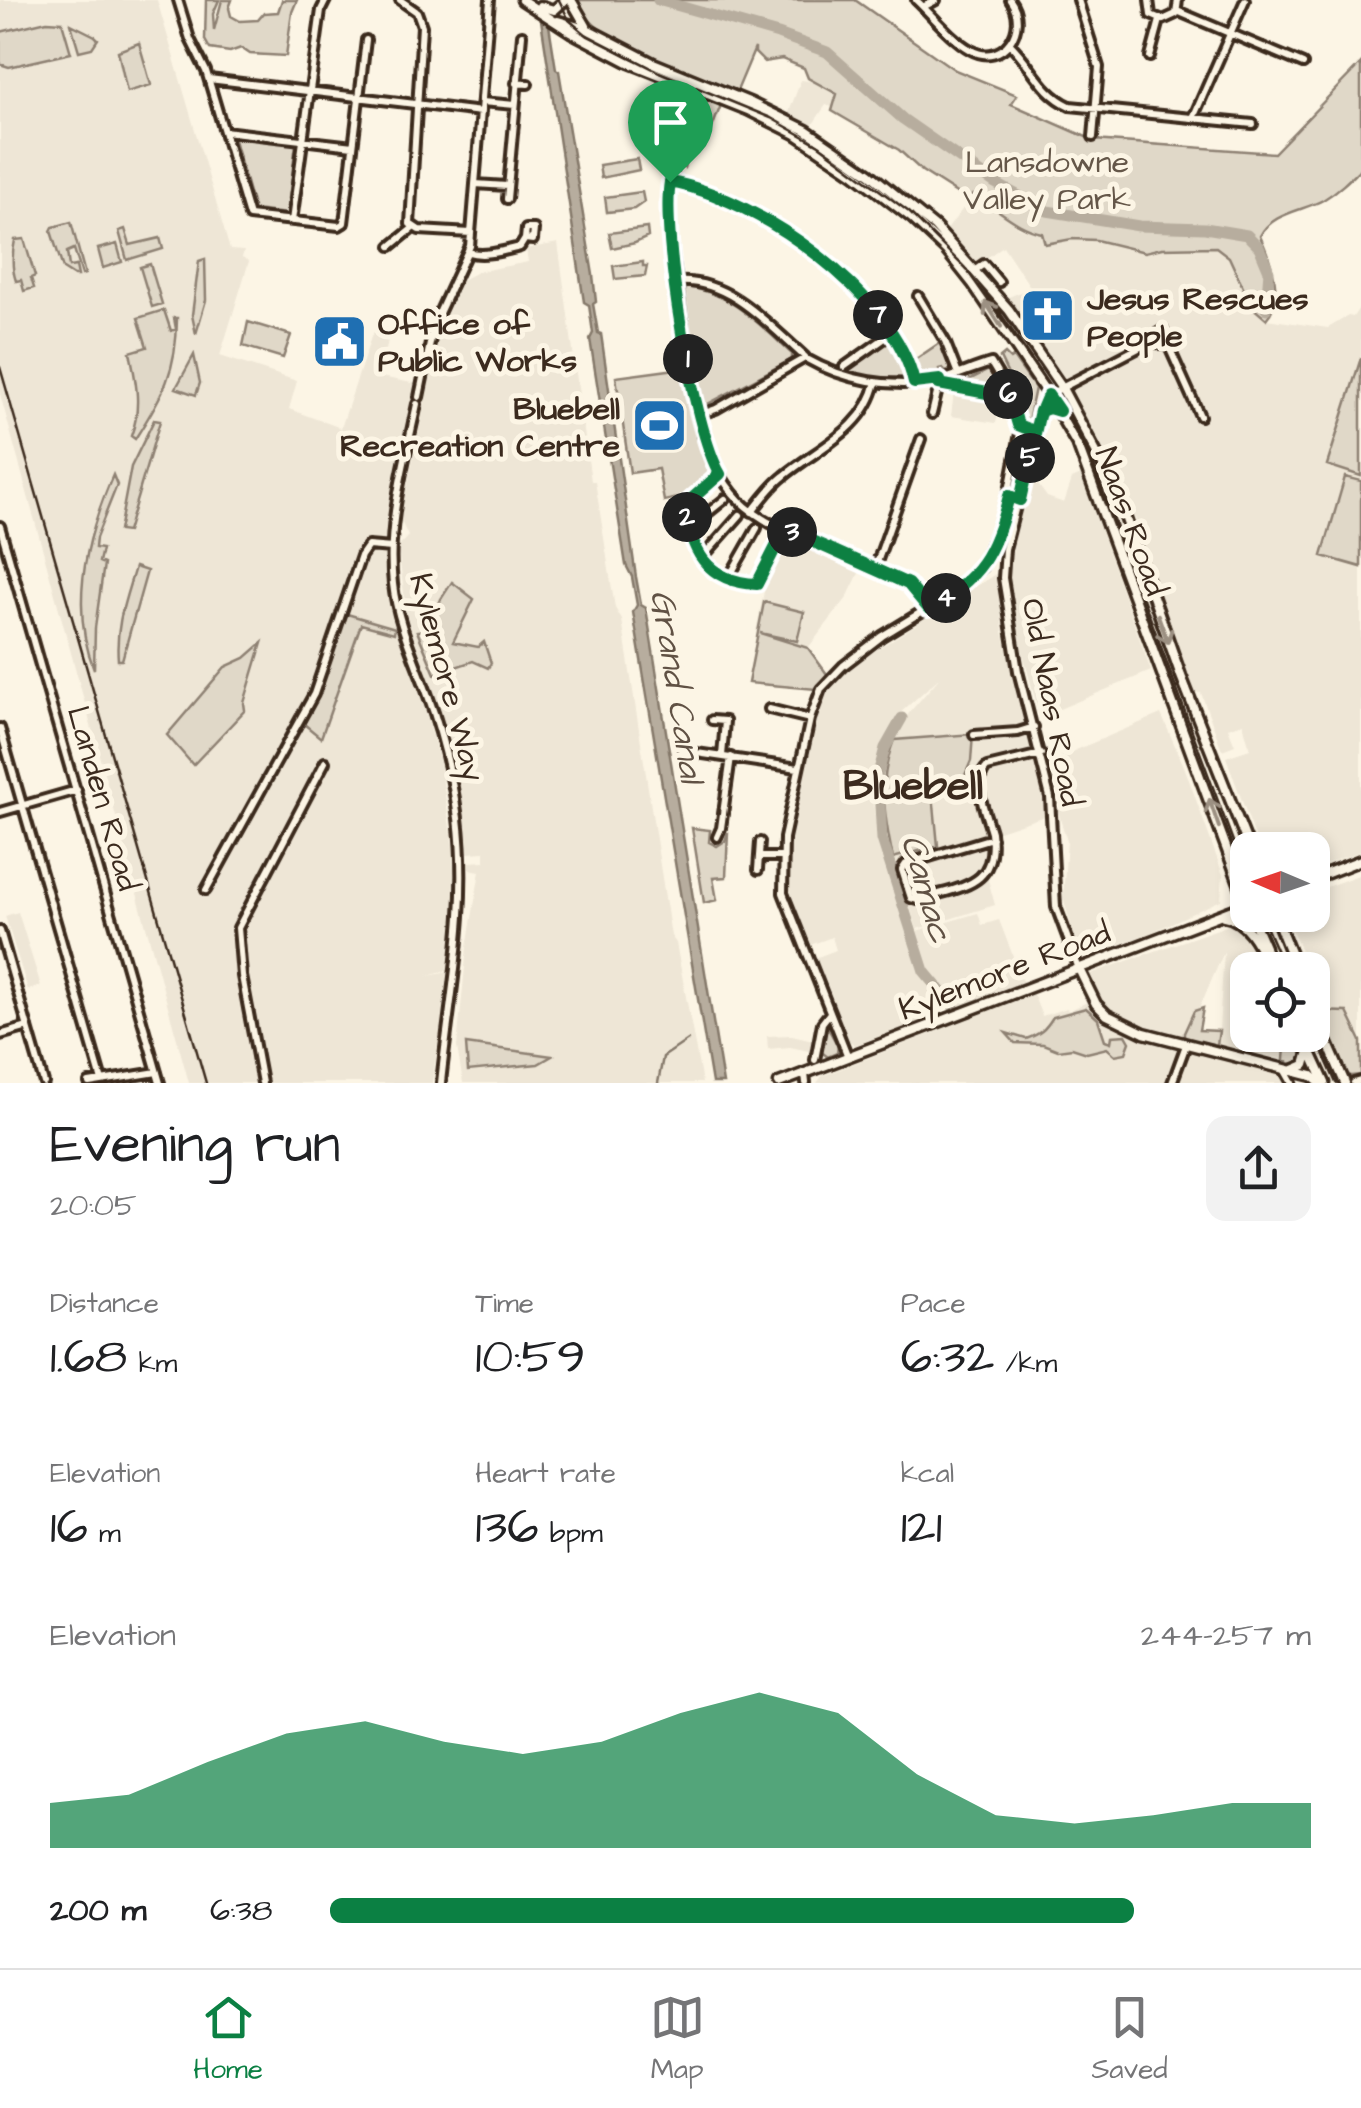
<!DOCTYPE html>
<html lang="en">
<head>
<meta charset="utf-8">
<style>
	body { margin:0; font-family:"Architects Daughter",sans-serif; background:#f2f2f2; color:#202124; height:100vh; display:flex; flex-direction:column; font-size:38px; white-space:nowrap }
	* { box-sizing:border-box; margin:0 }
	p { font-size:32px; color:#757577 }
	.icon { flex:none; width:55px; height:55px; fill:none; stroke:currentColor; stroke-width:2; stroke-linecap:round; stroke-linejoin:round }
	.map { position:relative; height:1083px; overflow:hidden }
	.sheet { display:flex; flex-direction:column; background:#fff; flex:1 }
	.sheet>* { flex:none }
	.needle { width:65px; rotate:272deg }
	.buttons { position:absolute; left:1230px; top:832px; display:grid; gap:20px }
	.buttons a { display:grid; place-items:center; width:100px; height:100px; border-radius:20px; background:#fff; box-shadow:0 5px 15px #0003; font-size:50px }
	.pin { position:absolute; display:grid; place-items:center; width:85px; height:85px; color:#fff; margin:-102px -42px; border-radius:50% 50% 50% 0; rotate:-45deg; box-shadow:0 0 10px #0007 }
	.pin .icon { rotate:45deg }
	.km { position:absolute; width:50px; height:50px; margin:-25px; border-radius:50%; background:#222; color:#fff; font-size:28px; line-height:50px; text-align:center }
	.round { display:grid; place-items:center; flex:none; width:105px; height:105px; border-radius:20px; background:#f2f2f2 }
	.headline { display:flex; align-items:center; justify-content:space-between; height:170px; padding:0 50px }
	h1 { font-size:55px; font-weight:600; line-height:75px }
	.stats { display:grid; grid-template-columns:repeat(3,1fr); gap:15px; height:170px; padding:10px 50px }
	.stats div { display:grid; align-content:center }
	.stats b { font-size:50px; font-weight:600 }
	.stats small { font-size:28px; font-weight:400 }
	.stats p { font-size:28px }
	.chart { height:280px; padding:20px 50px }
	.chart p { display:flex; justify-content:space-between }
	.chart svg { width:100%; height:180px; margin-top:10px; fill:#0b8043; opacity:.7 }
	ul { padding:0 50px; list-style:none; font-size:32px }
	li { display:grid; grid-template-columns:160px 120px 1fr; align-items:center; height:75px }
	li i { height:25px; border-radius:12px; background:#0b8043 }
	.tab-bar { display:flex; justify-content:space-around; align-items:center; height:140px; border-top:2px solid #e0e0e0; background:#fff; font-size:28px; color:#757577 }
	.tab-bar a { display:grid; justify-items:center; gap:5px }
	.tab-bar .current { color:#0b8043 }
	.map>svg:first-child { display:block }
</style>
</head>
<body>
<div class="map">
<svg width="1361" height="1083" viewBox="0 0 1361 1083">
	<rect width="100%" height="100%" fill="#fcf5e5"/>
	<filter id="ink" filterUnits="userSpaceOnUse"><feTurbulence type="fractalNoise" baseFrequency=".01" numOctaves="2"/><feDisplacementMap in="SourceGraphic" scale="20" xChannelSelector="R" yChannelSelector="G"/><feConvolveMatrix kernelMatrix="1 2 1 2 8 2 1 2 1" color-interpolation-filters="sRGB"/></filter>
	<g filter="url(#ink)">
		<path fill="#eee6d6" d="M0,0H157L230,250L244,251L242,257L249,261L220,356L297,381L289,409L341,428L371,337L378,326L390,329L381,377L417,384L386,528L384,565L397,632L424,706L440,762L453,847L455,898L450,970L428,976L449,972L432,1083H189L0,394Z
			M801,80L817,82L840,96L835,108L826,105L811,127L788,115Z
			M973,195L996,207L1020,228L1042,234L1045,245L1072,239L1224,247L1252,307L1266,319L1328,328L1348,316L1353,317L1361,305V851L1313,869L1312,850H1260L1226,757L1250,749L1243,723L1228,728L1235,745L1222,750L1201,693L1192,692L1142,550L1144,539L1108,457L1073,393L1006,298L1031,288L1003,246L976,266L946,231Z
			M558,243L591,481H595L615,608L622,620L671,936L676,943L702,1083H463L457,1047L467,947L480,871L469,869V862L485,861V852L468,853L451,746L407,616L398,547L408,536L400,519L440,331L462,280L477,272L528,262L526,249Z
			M958,388L1002,396L996,423L951,416L954,392Z
			M1031,475L1047,497L1064,503L1072,479L1081,475L1151,671L1040,717L1017,632L1009,577L1013,545Z
			M784,537L861,569L847,598L808,648L756,632L769,566Z
			M997,573L1003,631L1025,728L1030,731L1034,747L1031,751L1038,768L1045,816L996,832L995,864L987,876L995,905L917,929L895,859L938,845L933,794L972,734L893,739L909,713L940,677L899,714L883,740L876,759L873,803L877,830L919,972L947,1012L855,1045L845,1038L830,1003L834,1000L815,958L836,950L832,937L810,945L790,890L789,845L821,703L827,692L854,664Z
			M1161,714L1184,766L1223,875L1221,900L1148,934L1088,955L1079,952L1063,898L1067,841L1057,809L1050,761Z
			M1361,874V1070L1325,1009L1313,979L1312,970H1309L1286,915H1312L1313,892Z
			M18,912L41,986L28,990L5,916Z
			M978,913L982,925L999,920L1023,982L958,1007L929,976L913,932Z
			M1229,925L1235,926L1245,935L1263,966V970H1248V1035H1286L1284,1060L1218,1044L1224,952L1186,1038L1149,1029L1117,1014L1101,1002L1088,979L1090,974Z
			M1033,994L1042,1016L1067,1008L1068,1011L1087,1002L1106,1022L1120,1029L1189,1051L1280,1073L1286,1083H817L822,1076Z
			M792,1035L813,1040L809,1051L790,1047L768,1049L767,1036Z"/>
		<path fill="#e0d8c8" stroke="#8e8173" stroke-width="2.5" d="M206,0H219L213,14L214,30L222,0H232L229,8L231,16L240,21L258,20L264,13L278,12L282,0H297L292,12L286,56L250,54L241,48L230,52L210,49L205,40Z
			M577,0H855L955,70L1017,95L1011,104L1093,140L1274,153L1361,63V168C1349,180 1338,191 1323,200C1303,211 1271,213 1260,236C1271,260 1285,299 1266,319L1252,307L1229,257L1216,247L1162,248L1145,252L1096,240L1072,239L1045,244L1042,233C1015,228 998,207 973,195L969,201L922,171L899,150L832,111L837,94L808,78L804,68L782,59L764,62L755,53V48L737,91C694,74 592,46 577,0Z
			M47,21L62,22L71,53L9,67L0,64V32Z
			M71,24L95,36L98,39L92,48L79,51Z
			M139,43L151,85L127,92L118,51Z
			M676,88L721,105L707,141L694,137L684,168L679,166L684,150L690,142L689,131L661,125Z
			M233,136L296,144L287,214L254,210Z
			M637,159L639,170L601,178L599,165Z
			M642,192L644,202L634,209L607,212L605,197Z
			M71,222L85,274L82,275L74,249L67,252L69,267L76,266L78,276H74L63,269L51,231L53,227Z
			M647,228L648,237L635,243L612,248L609,233Z
			M125,229L130,245L160,238L163,249L127,260L119,231Z
			M24,239L35,276L31,278L34,288L24,291L21,280L16,281C11,267 12,254 15,240Z
			M117,244L122,262L103,268L98,249Z
			M205,259L206,300L196,334L192,315L199,261Z
			M643,262V266H647L645,276L615,279L613,266Z
			M150,264L162,304L152,307L140,267Z
			M686,287C730,291 761,326 792,354V359L702,407L683,293Z
			M164,310L171,331L176,329L174,318H177C177,371 163,395 135,439L131,436C142,407 136,381 130,352L147,347L138,318Z
			M248,322L291,335L283,358L243,346Z
			M888,340L906,372L903,377L877,378L847,372L846,369Z
			M941,342L951,367L949,371L945,372L943,368L939,369L940,374L919,376L913,361Z
			M1005,354L1010,359L1013,357L1035,388L1028,422L1024,421L1013,385L1000,358Z
			M194,355L200,383L196,395L176,388Z
			M1361,358V476L1327,465Z
			M684,368L697,436L712,475L688,496L664,501L658,469L630,473L616,377Z
			M989,370L999,390L959,385Z
			M154,420L160,421L127,532L119,531L131,467Z
			M113,475L117,485L96,538L95,548L102,549L99,562L104,564L95,628L94,669C69,606 87,534 113,475Z
			M1345,477L1361,481V567L1322,556Z
			M135,567L147,571L122,660H118C115,625 126,598 135,567Z
			M452,582L474,599L453,642L478,647L484,642L491,663L488,668L473,661L435,674L417,631L429,630L441,599Z
			M764,602L804,612L797,641L760,633L808,648L827,674L816,689L748,683Z
			M347,614L395,628L394,633L361,624L321,738L304,724Z
			M262,643L244,703L245,710L193,765L167,735L225,667L245,658Z
			M973,734L971,761L960,787L933,794L938,846L893,858C884,816 878,780 894,740Z
			M692,828L710,830L709,842L717,846L725,841L728,832L726,877L713,878L717,900L704,903Z
			M1086,1008L1098,1019L1105,1040L1111,1042L1112,1036L1126,1035L1130,1042L1126,1053L1115,1055L1107,1048L1087,1053L1072,1048L1058,1050L1043,1044L1015,1043L1006,1033L1026,1039C1040,1034 1045,1030 1053,1017Z
			M1203,1008L1199,1030L1219,1031L1217,1045L1184,1039V1033L1194,1011Z
			M1316,1011L1347,1012L1361,1041V1075L1351,1076L1344,1072Z
			M825,1023L838,1046L837,1053L828,1057L820,1051Z
			M1286,1035H1294L1303,1058L1299,1063L1288,1064V1061L1284,1060Z
			M466,1044L552,1056L538,1064L468,1071Z"/>
		<path fill="#b7ad9e" stroke="#85796b" stroke-width="2.5" d="M538,0H545L556,69L559,71L593,275L596,302L593,304L598,333L601,334L636,577L641,605L646,608L723,1083H712L705,1041L633,612L637,605L632,577L626,565L590,339L593,333L589,305L584,302Z"/>
		<g fill="none" stroke-linecap="round" stroke-linejoin="round">
			<path stroke="#85796b" stroke-width="2.5" d="M658,1083L663,1057L688,1040"/>
			<path stroke="#b7ad9e" stroke-width="11" d="M658,0L778,34L827,52L903,119L995,183L1047,211L1139,226L1205,228L1247,235L1259,247L1269,271L1266,309
				M902,718L885,748L878,774L882,839L924,971L954,1007"/>
			<defs>
				<path id="street" d="M178,0L190,39L206,71L249,216L339,226L344,223L366,40
					M400,0L417,12L422,26L410,224L419,230L471,233
					M916,0C933,16 950,38 971,50C1003,68 1030,27 1010,0
					M1078,0L1099,67L1093,137
					M1149,0L1151,15L1163,20L1176,14L1178,0
					M923,7L936,0
					M1177,11L1303,64
					M1010,44C1032,65 1041,93 1070,106L1253,124
					M1150,57L1160,20
					M209,79L481,112
					M516,83L528,84
					M482,102L515,105
					M1193,118L1245,0
					M224,131L353,146
					M681,139C676,159 670,179 668,199C667,227 673,255 677,283C687,349 690,449 739,500C770,532 834,550 875,568L921,439
					M671,182C757,199 893,293 914,383
					M475,184L507,186
					M507,199L522,35
					M292,221L321,10L326,0
					M526,229H534L533,240L525,239Z
					M391,246L413,228
					M468,252C484,257 503,251 520,247L525,239
					M974,271L984,264L999,282
					M677,282C729,278 769,325 805,357
					M918,296L945,341L958,374
					M1152,341L1169,347L1200,416
					M844,367L892,333
					M940,380L939,385L1001,395L1009,393
					M419,397L434,324L470,246L490,0
					M417,404C405,462 386,524 393,584C397,622 414,657 427,693C442,733 452,776 458,818C469,909 450,994 441,1083
					M932,414L939,385
					M699,415L716,409L805,358C845,381 892,389 937,381C955,377 973,368 991,363L1009,393L1018,425L1035,431
					M720,474L686,504C689,549 708,581 757,584L785,529
					M752,512C762,499 771,486 784,476C819,447 865,430 876,382
					M0,526L160,1083
					M689,528L725,499
					M702,558L740,515
					M875,568L908,585L928,608
					M728,579L757,528
					M769,709L810,719
					M712,720L725,721L722,756
					M0,728L102,1081
					M974,735L1018,732L1034,727
					M683,751L798,768
					M0,812L77,790
					M717,837L721,828L731,757
					M992,838L906,864L902,870L911,898L918,900C961,886 998,888 991,832C986,813 971,783 987,767L1041,754
					M759,857H782
					M758,870L760,842
					M206,890L314,694L361,556L368,546L392,548
					M0,931L44,1083
					M1079,969L1056,907L1050,797L1018,671L1003,578L1005,549L1042,404L1048,395L1152,341V337L1163,330
					M0,1035L28,1027
					M848,1057L783,893L784,838L810,719L821,689L843,666L882,636L959,589L982,567L1005,512L1021,428
					M815,1060L822,1023L829,1014
					M1284,1069L1292,1083
					M805,1073L806,1083
					M89,1083L157,1072
					M262,1083L242,976L238,928L325,762
					M1172,1083L1186,1045
					M1354,1083L1361,1081"/>
				<path id="secondary" d="M522,0L571,32L630,63L748,110L796,134L855,174L912,218L946,250L973,284L1048,395L1078,446L1248,907
					M571,0L586,26
					M540,6L554,10L565,0
					M558,21L589,30L653,63L751,103L806,130L870,174L935,227L1009,310L1062,388L1115,488L1181,676L1250,850
					M1040,411L1049,408L1059,411
					M1312,879L1361,860
					M1251,915L1265,947
					M1275,915L1297,970
					M1224,916C1249,920 1260,948 1271,970
					M1079,969L1096,1004L1107,1015L1144,1033L1312,1076L1320,1083
					M1312,1007L1345,1083
					M1303,1035L1325,1083
					M1291,1071L1305,1065L1309,1051
					M779,1083L1248,904"/>
			</defs>
			<use href="#street" stroke="#3b2a1e" stroke-width="14"/>
			<use href="#secondary" stroke="#3b2a1e" stroke-width="15"/>
			<use href="#street" stroke="#fcf5e5" stroke-width="6"/>
			<use href="#secondary" stroke="#fcf5e5" stroke-width="8"/>
			<path stroke="#3b2a1e" stroke-width="2.5" d="M559,0L569,20L588,36L659,72L771,118L819,145L909,212L966,269L1053,392L1094,466L1248,882
				M1261,915L1285,970
				M1312,1028L1336,1083"/>
			<path stroke="#3b2a1e" stroke-width="2.5" d="M0,367L206,1083"/>
		</g>
		<defs><path id="oneway-shaft" d="M-6 0H5M1.5-3L5.5 0L1.5 3" fill="none" stroke-width="1.6" stroke-linecap="round" stroke-linejoin="round" transform="scale(2.5)"/></defs>
		<g stroke="#9c9082">
			<use href="#oneway-shaft" transform="translate(993 314) rotate(-123)"/>
			<use href="#oneway-shaft" transform="translate(1163 629) rotate(70)"/>
			<use href="#oneway-shaft" transform="translate(1214 813) rotate(-109)"/>
		</g>
	</g>
	<g fill="none" stroke-linecap="round" stroke-linejoin="round" filter="url(#ink)">
		<defs>
			<path id="route" d="M670,182C661,234 693,429 720,474L686,504C689,549 706,582 757,584L785,529L908,584L928,608C980,579 995,553 1009,496L1020,500L1039,416L1048,395L1059,411L1049,408L1040,411L1035,432L1018,425L1009,393L998,395L939,384L940,380L914,383C895,294 756,197 670,182"/>
		</defs>
		<use href="#route" stroke="#fff" stroke-width="20"/>
		<use href="#route" stroke="#0b8043" stroke-width="12"/>
	</g>
	<defs>
		<symbol id="church-square" viewBox="-11 -11 22 22"><rect x="-9" y="-9" width="18" height="18" rx="4" fill="#1f6fb2" stroke="#fcf5e5"/><path d="M-1.2-6h2.4v3.5h3.3v2.4h-3.3V6h-2.4V-.1h-3.3v-2.4h3.3Z" fill="#fff"/></symbol>
		<symbol id="civic-square" viewBox="-11 -11 22 22"><rect x="-9" y="-9" width="18" height="18" rx="4" fill="#1f6fb2" stroke="#fcf5e5"/><path d="M-.6-6.5H3V-4.5H.6V-3L4-1V1h2V6H-6V1h2V-1L-.6-3ZM-1.2 2.5V6h2.4V2.5Z" fill="#fff"/></symbol>
		<symbol id="stadium-square" viewBox="-11 -11 22 22"><rect x="-9" y="-9" width="18" height="18" rx="4" fill="#1f6fb2" stroke="#fcf5e5"/><path d="M0-5a6.5 5 0 1 0 0 10a6.5 5 0 1 0 0-10ZM-3.5-1.8h7v3.6h-7Z" fill="#fff"/></symbol>
	</defs>
	<g fill-rule="evenodd">
		<use href="#church-square" x="1016" y="284" width="63" height="63"/>
		<use href="#civic-square" x="308" y="310" width="63" height="63"/>
		<use href="#stadium-square" x="628" y="394" width="63" height="63"/>
	</g>
	<g text-anchor="middle" stroke-width="10" stroke-linejoin="round" paint-order="stroke">
		<g font-size="32" fill="#645648" stroke="#fcf5e5">
			<text x="1047" y="172">Lansdowne<tspan x="1047" dy="37">Valley Park</tspan></text>
		</g>
		<g font-size="32" font-weight="bold" fill="#3b2a1e" stroke="#fcf5e5" text-anchor="start">
			<text x="1087" y="309">Jesus Rescues<tspan x="1087" dy="37">People</tspan></text>
			<text x="378" y="334">Office of<tspan x="378" dy="37">Public Works</tspan></text>
			<text x="620" y="419" text-anchor="end">Bluebell<tspan x="620" dy="37">Recreation Centre</tspan></text>
		</g>
		<g font-size="32" fill="#3b2a1e" stroke="#fcf5e5">
			<text transform="translate(1132 521) rotate(70)" y="11">Naas Road</text>
			<text transform="translate(448 677) rotate(75)" y="11">Kylemore Way</text>
			<text transform="translate(1053 702) rotate(79)" y="11">Old Naas Road</text>
			<text transform="translate(104 798) rotate(74)" y="11">Landen Road</text>
			<text transform="translate(1004 970) rotate(-21)" y="11">Kylemore Road</text>
		</g>
		<g font-size="35" font-style="italic" fill="#605144" stroke="#fcf5e5">
			<text transform="translate(678 686) rotate(81)" y="12">Grand Canal</text>
			<text transform="translate(928 888) rotate(74)" y="12">Camac</text>
		</g>
		<g font-size="42" font-weight="bold" fill="#3b2a1e" stroke="#fcf5e5">
			<text x="913" y="799">Bluebell</text>
		</g>
	</g>
</svg>
<div class="buttons">
<a><svg class="needle" viewBox="-14 -14 28 28"><path d="M0-13l5 13h-10z" fill="#e53935"/><path d="M0 13l5-13h-10z" fill="#757577"/></svg></a>
<a><svg class="icon" aria-label="locate" viewBox="0 0 24 24"><circle cx="12" cy="12" r="6"/><path d="M12 2v4M12 18v4M2 12h4M18 12h4"/></svg></a>
</div>
<div class="pin" style="left:670px;top:182px;background:#1e9e55"><svg class="icon" aria-label="arrive" viewBox="0 0 24 24"><path d="M6 21V4h12l-3 4 3 4H6"/></svg></div>
<b class="km" style="left:688px;top:359px">1</b>
<b class="km" style="left:687px;top:517px">2</b>
<b class="km" style="left:792px;top:532px">3</b>
<b class="km" style="left:946px;top:598px">4</b>
<b class="km" style="left:1030px;top:458px">5</b>
<b class="km" style="left:1008px;top:394px">6</b>
<b class="km" style="left:878px;top:315px">7</b>
</div>
<section class="sheet">
<div class="headline"><div><h1>Evening run</h1><p>20:05</p></div><a class="round"><svg class="icon" aria-label="share" viewBox="0 0 24 24"><path d="M12 15V3M7 8l5-5 5 5M5 13v7h14v-7"/></svg></a></div>
<div class="stats">
<div><p>Distance</p><b>1.68<small> km</small></b></div>
<div><p>Time</p><b>10:59</b></div>
<div><p>Pace</p><b>6:32<small> /km</small></b></div>
</div>
<div class="stats">
<div><p>Elevation</p><b>16<small> m</small></b></div>
<div><p>Heart rate</p><b>136<small> bpm</small></b></div>
<div><p>kcal</p><b>121</b></div>
</div>
<div class="chart"><p><span>Elevation</span>244–257 m</p>
<svg viewBox="0 0 160 44" preserveAspectRatio="none"><path d="M0 44V33L10 31L20 23L30 16L40 13L50 18L60 21L70 18L80 11L90 6L100 11L110 26L120 36L130 38L140 36L150 33L160 33V44z"/></svg>
</div>
<ul>
<li><b>200 m</b>6:38<i style="width:82%"></i></li>
</ul>
</section>
<nav class="tab-bar">
<a class="current"><svg class="icon" aria-label="home" viewBox="0 0 24 24"><path d="M3 11l9-7 9 7M6 9v11h12V9"/></svg>Home</a>
<a><svg class="icon" aria-label="map" viewBox="0 0 24 24"><path d="M3 6l6-2 6 2 6-2v14l-6 2-6-2-6 2zM9 4v14M15 6v14"/></svg>Map</a>
<a><svg class="icon" aria-label="saved" viewBox="0 0 24 24"><path d="M7 4h10v16l-5-4-5 4z"/></svg>Saved</a>
</nav>
</body>
</html>
